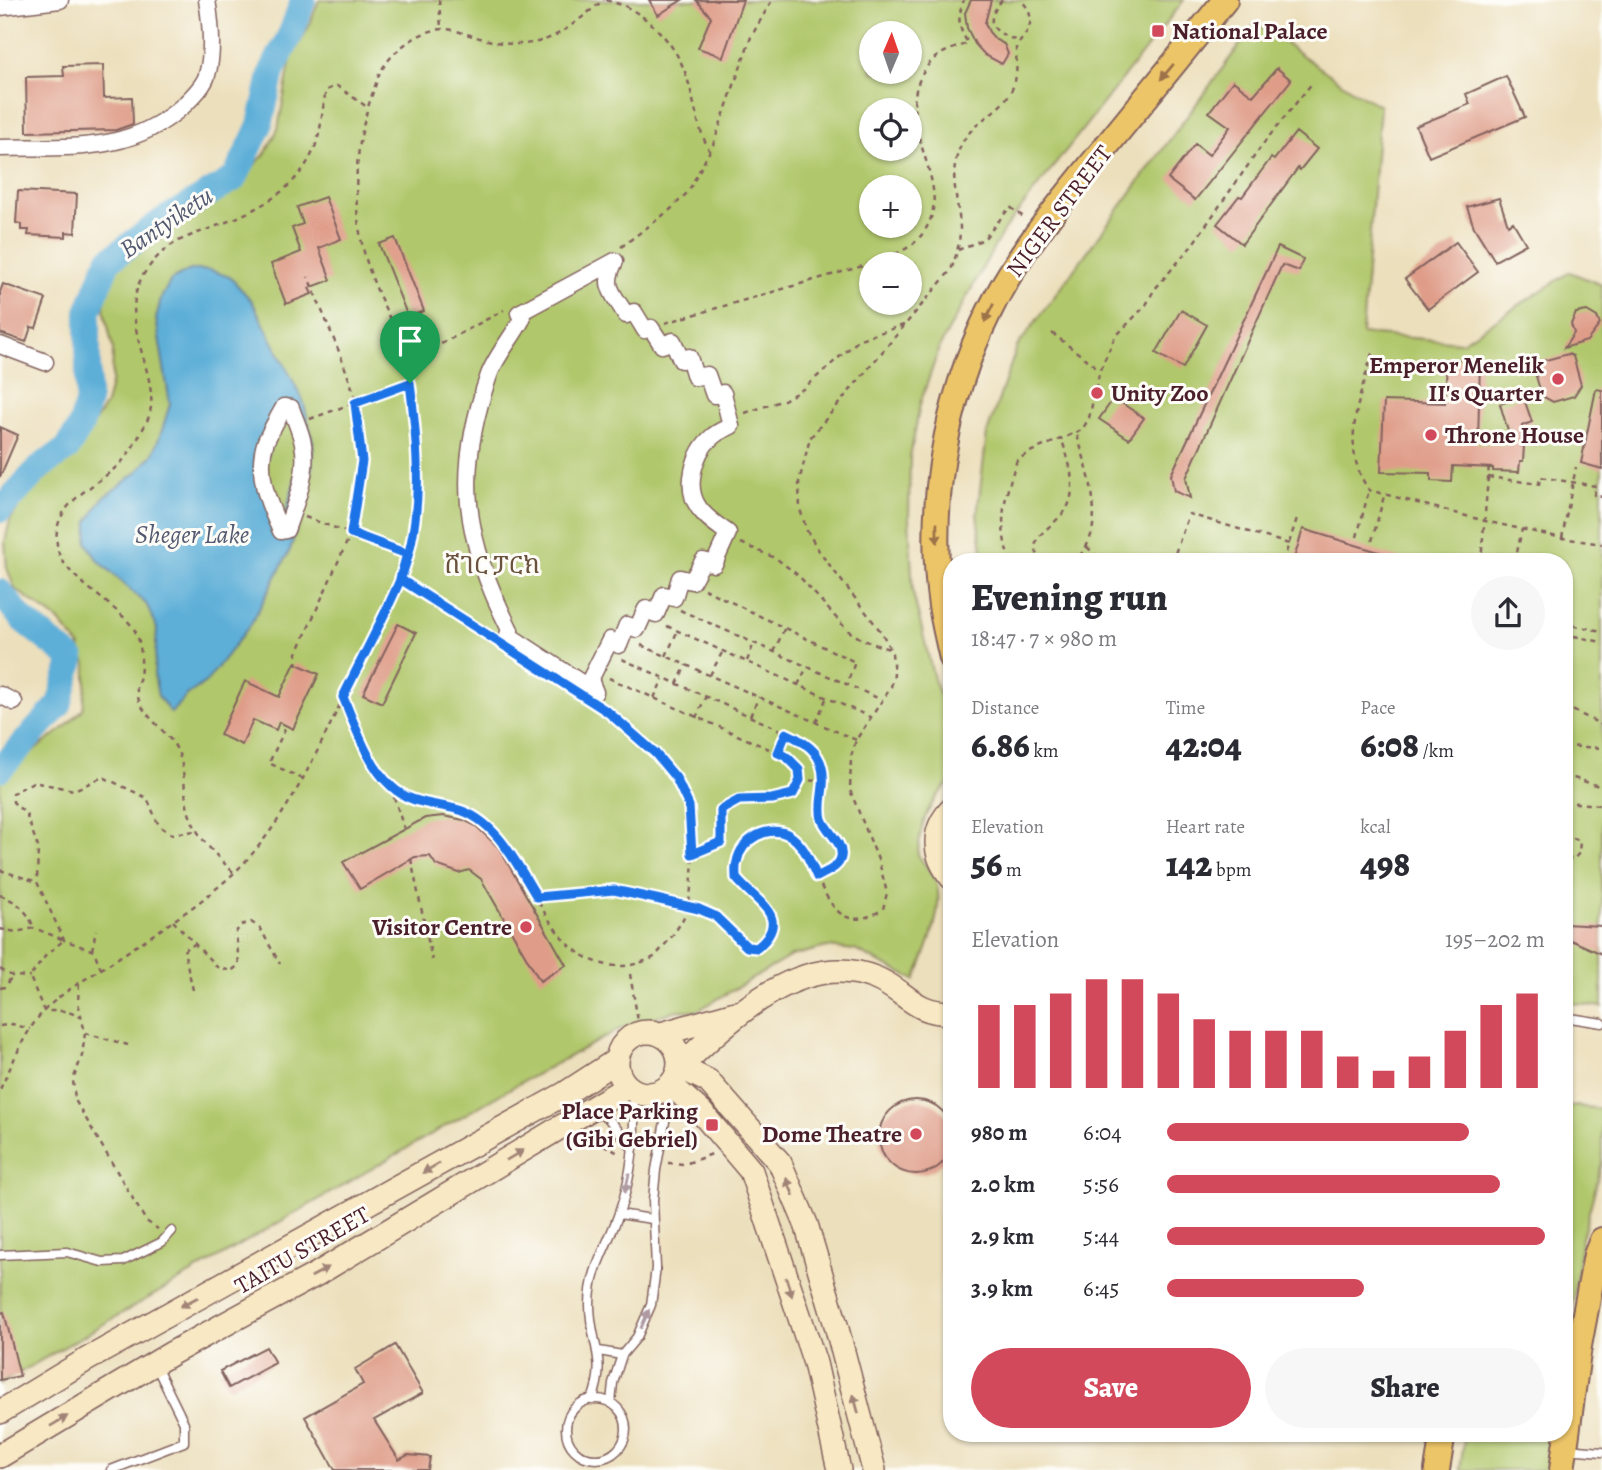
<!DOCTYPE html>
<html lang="en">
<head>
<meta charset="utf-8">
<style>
	body { margin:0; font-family:Alegreya,"Noto Serif Ethiopic",serif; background:#f7f7f7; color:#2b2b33; height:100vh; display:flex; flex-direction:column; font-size:26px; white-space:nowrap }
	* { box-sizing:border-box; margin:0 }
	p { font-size:23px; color:#7c7c81 }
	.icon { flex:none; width:38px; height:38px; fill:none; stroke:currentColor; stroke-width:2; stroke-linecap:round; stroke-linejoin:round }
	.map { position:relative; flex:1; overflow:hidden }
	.drawer { position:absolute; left:943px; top:553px; width:630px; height:889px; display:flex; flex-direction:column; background:#fff; border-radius:28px; box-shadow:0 2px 5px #0004 }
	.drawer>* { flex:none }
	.needle { width:46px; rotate:2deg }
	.controls { position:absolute; left:859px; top:21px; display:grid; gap:14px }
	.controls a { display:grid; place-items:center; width:63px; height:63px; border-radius:50%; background:#fff; box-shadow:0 2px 5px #0004; font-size:35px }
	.pin { position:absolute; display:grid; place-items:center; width:60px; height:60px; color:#fff; margin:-72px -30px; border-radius:50% 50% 50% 0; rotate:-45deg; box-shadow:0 0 7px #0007 }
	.pin .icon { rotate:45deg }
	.round { display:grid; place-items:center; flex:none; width:74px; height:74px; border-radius:37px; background:#f7f7f7 }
	.headline { display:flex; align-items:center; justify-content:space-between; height:119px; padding:0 28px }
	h1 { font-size:38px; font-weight:800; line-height:52px }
	.stats { display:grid; grid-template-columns:repeat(3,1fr); gap:10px; height:119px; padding:7px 28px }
	.stats div { display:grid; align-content:center }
	.stats b { font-size:35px; font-weight:800 }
	.stats small { font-size:19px; font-weight:400 }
	.stats p { font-size:19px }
	.chart { height:196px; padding:14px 28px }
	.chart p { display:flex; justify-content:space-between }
	.chart svg { width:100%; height:126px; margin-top:7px; stroke:#d1495b; stroke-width:6 }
	.action { display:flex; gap:14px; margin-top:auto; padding:14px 28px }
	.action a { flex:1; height:80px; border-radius:42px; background:#d1495b; color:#fff; font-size:28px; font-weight:800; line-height:80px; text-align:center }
	.action a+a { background:#f7f7f7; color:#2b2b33 }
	ul { padding:0 28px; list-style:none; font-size:23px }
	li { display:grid; grid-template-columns:112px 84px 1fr; align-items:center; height:52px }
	li i { height:18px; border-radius:9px; background:#d1495b }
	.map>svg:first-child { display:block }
</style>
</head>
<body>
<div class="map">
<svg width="1602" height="1470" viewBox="0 0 1602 1470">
	<rect width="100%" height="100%" fill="#fdfcf7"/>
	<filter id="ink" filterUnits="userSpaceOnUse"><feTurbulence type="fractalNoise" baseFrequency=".0143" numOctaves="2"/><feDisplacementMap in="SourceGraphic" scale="14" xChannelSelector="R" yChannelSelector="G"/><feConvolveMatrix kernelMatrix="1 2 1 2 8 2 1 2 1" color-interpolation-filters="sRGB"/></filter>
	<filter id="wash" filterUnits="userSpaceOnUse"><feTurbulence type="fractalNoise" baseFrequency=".00686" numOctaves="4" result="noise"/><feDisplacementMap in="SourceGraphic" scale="28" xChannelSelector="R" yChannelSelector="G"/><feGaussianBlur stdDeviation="1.57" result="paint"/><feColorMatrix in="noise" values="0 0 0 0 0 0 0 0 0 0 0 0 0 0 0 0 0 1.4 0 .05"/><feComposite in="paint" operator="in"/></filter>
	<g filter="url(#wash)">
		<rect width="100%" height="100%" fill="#ecdfbc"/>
		<path fill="#b1c76c" stroke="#7e734c" stroke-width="2" fill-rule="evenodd" d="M319,0H1184L1003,231L940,346L920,404L910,457L909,518L913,593L934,679L952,727V780C928,803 920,822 918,855C923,862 930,870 934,878C948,903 925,955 915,980L855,950L827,947L791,956L697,1011L677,1010L622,1028L518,1084L0,1384V776L64,728L83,709L86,684V664L79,645L58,620L15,589L7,568L5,542L10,520L22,502L81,443L106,404L112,380L113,349L104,308L107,286L117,262L138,239L209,204L250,170L265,154L278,129L291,58L308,28ZM872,33H910V72H872ZM872,110H910V149H872ZM872,187H910V226H872ZM872,264H910V303H872Z
			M1256,23L1352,90L1380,106L1362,334L1462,342L1570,272L1602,285V1007L1565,1002L1564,562H984L977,515L987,433L1017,347Z
			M1564,1105L1602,1109V1163L1581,1242L1565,1359Z
			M1465,1433H1554L1549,1470H1460Z"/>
		<path fill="#5dafd8" stroke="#546782" stroke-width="2" fill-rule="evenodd" d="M190,270H210L230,277L252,301L303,400L313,442L312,465L308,490L290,550L251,624L206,682L187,695L171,713L158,696L154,674L157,629L147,605L97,559L87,543L88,522L102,499L137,472L153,454L162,430L170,404L156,319L161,298L171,280ZM284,407L304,447L281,530L262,471Z"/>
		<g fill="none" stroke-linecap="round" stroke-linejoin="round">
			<path stroke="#5dafd8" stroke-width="26" d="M0,510L40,467L67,449L81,425L88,401V312L108,261L162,221L235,178L260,125L272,71L292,31L303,0
				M0,592L23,620L72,659L59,705L0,769"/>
		</g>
		<g id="blocks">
			<path fill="#df9d89" d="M649,0H682L658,15Z
				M696,0H743L723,57L698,48L711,17Z
				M971,0H991L985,23L989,32L996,40L1004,44L1008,54L1002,64L985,55L975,44L967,28L965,13Z
				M103,65L104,98L132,97L133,124L116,130L27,132L26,77L64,76L63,66Z
				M1277,68L1291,80L1195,200L1168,179L1195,144L1209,155L1230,127L1209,112L1233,81L1253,96Z
				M1506,76L1525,117L1429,157L1416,126L1470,104L1466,94Z
				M1296,132L1317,149L1300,170L1298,168L1242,244L1217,224L1239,196L1242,197L1271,158L1274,160Z
				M18,191L77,194L75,233L66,232V237L28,235L29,230H21V224L16,223Z
				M325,197L341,239L319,248L331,280L309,288L312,294L286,304L271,264L301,252L292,228L303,224L297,207Z
				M1499,198L1508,225L1513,222L1526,244L1495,261L1474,227L1467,207Z
				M395,238L424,311L408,317L379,244Z
				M1456,242L1478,272L1428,309L1405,279Z
				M1278,247L1303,259L1299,271L1282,265L1186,478L1190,498L1174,491L1171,475Z
				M3,284L46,299L36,328L31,327L26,342L0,333V292Z
				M1181,310L1207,325L1183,368L1156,353Z
				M1587,311L1597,317L1600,324L1587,341L1564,348L1574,333L1571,324L1576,313Z
				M1568,354L1573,356L1581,385L1574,396L1553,402L1542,396L1535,373L1542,361Z
				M1447,359L1480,360L1478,444L1507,445L1508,431L1500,404L1523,396L1532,422L1522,426L1521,446H1524L1523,461H1520L1519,472L1493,471V468L1453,466L1452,482L1431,481V473L1381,472L1384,401L1445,403Z
				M1596,389L1602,390V469L1581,463Z
				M1114,398L1144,418L1129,439L1099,419Z
				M0,427L18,435L0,477Z
				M1303,529L1402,559V562H1293Z
				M398,624L416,633L382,703L363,694Z
				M295,663L319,674L293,729L279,722L276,730L253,720L242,745L220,735L245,681L279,697Z
				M443,816L464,820L476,826L499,848L566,965L540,981L481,879L469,870L459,873L436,865L430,856L415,857L360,889L343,862L425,818Z
				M1564,924L1602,926V954L1564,937Z
				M879 1137a37 37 0 1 1 74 0a37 37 0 1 1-74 0Z
				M4,1312L20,1376L0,1380V1313Z
				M395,1345L423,1393L374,1420L399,1460L408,1455L430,1457L428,1470H335L305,1417L363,1384L355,1369Z
				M266,1347L275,1363L229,1388L220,1371Z"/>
		</g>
	</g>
	<g filter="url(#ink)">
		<use href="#blocks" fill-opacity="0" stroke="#83625e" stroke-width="2"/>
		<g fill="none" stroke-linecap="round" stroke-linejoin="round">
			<defs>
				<path id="lane" d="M1564,1017L1602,1023
					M594,1111L608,1118L633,1149
					M619,1214L652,1219
					M0,1255L67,1252L102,1262L123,1261L162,1242L172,1231
					M599,1351L622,1355
					M566 1429a30 30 0 1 1 60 0a30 30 0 1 1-60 0Z
					M592,1400C608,1359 590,1343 590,1305C590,1268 608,1246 619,1213C633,1174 636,1132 633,1091
					M611,1403L613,1383L622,1355L637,1337L651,1305L656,1268L653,1200L656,1170L671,1089
					M1567,1449L1602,1452
					M111,1470L184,1442V1423L156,1366"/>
				<path id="street" d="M0,7L60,0
					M0,148C69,146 129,155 184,105C192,97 204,86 207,75C214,52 211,24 207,0
					M615,261C602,287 612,291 626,315L634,312L645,330L651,328L662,345L673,341L681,360L689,357L695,377L707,375L714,395L723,393L731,426C725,429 717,432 712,437C694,452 684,488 699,508C707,519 717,525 728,533L714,564L703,561L692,581L680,578L674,598L664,595L656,614L646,609L637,629L627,625L619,645L610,640L590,680L595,692L508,635L510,630C464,538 454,474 489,375C496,356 512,338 522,319L519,313Z
					M0,345L45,362
					M284,407L291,408C295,420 301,432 303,444C309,473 295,504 286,530L281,531C268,503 255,472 266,441C271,430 278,418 284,407Z
					M0,695L14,702"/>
				<path id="secondary" d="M952,809C931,830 933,856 952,878
					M617 1063a31 31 0 1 1 62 0a31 31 0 1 1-62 0Z
					M661,1034L735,1013
					M680,1067L708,1081L780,1163L806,1224L836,1325L874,1470
					M680,1067C729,1020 802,948 875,978C907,991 912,1013 952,1013
					M671,1085L701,1112L751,1171L815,1363L839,1470
					M0,1412L86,1360L566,1093L617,1060
					M0,1456L172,1353L317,1274L627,1087"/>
				<path id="primary" d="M952,658C948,641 944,623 941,606C927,507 945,401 989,312C1016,256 1056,208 1095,160C1138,107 1182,54 1225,0
					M1437,1470L1443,1433
					M1562,1470L1579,1346L1596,1255L1602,1240"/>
			</defs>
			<use href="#lane" stroke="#83625e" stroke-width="11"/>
			<use href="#street" stroke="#83625e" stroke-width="19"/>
			<use href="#secondary" stroke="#83625e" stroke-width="26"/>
			<use href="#primary" stroke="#83625e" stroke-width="28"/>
			<path stroke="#83625e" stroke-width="2.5" stroke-dasharray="5 5" stroke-linecap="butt" d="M439,0L441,28
				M606,0C615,3 625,5 632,10C655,23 676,47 685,72C695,99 695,123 709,150
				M1002,0C981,26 995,32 1020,42
				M621,247L670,210L688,192L713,145L751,37L772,0
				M958,250L984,239L1010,207L1025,218
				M665,323L880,261C891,255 905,251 914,243C966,195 896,137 919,81C923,72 929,61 938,56C947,50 958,47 968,43C958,28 957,17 964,0
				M1052,333L1099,369
				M1372,353C1360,398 1339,448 1369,490L1485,521L1562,538L1602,544
				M406,363L504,310
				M745,413L784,400L803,389L860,339L904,325
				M310,419L409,383
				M1488,477L1539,484L1540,477L1596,486L1594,495L1602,497
				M305,517L407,554
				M1357,537L1369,490
				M1562,538L1576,467
				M1372,541L1384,496
				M741,543L777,559L799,576L847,630L863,640L889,649
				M1087,547L1103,562
				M1010,562C997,522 1004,499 1017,460L1032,451L1082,430L1089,418L1100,370L1115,337L1146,305L1154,290L1190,248L1263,144L1313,82
				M1044,562C1018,538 1058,527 1068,506C1077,487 1069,459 1062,441
				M1072,562C1111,535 1088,471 1077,435
				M1172,562L1189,514L1289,544
				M1283,562L1298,515
				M1481,562L1489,465
				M1515,562L1522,529
				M401,579L493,637
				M704,589L855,662L847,684
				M680,610L882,700
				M1564,624L1602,631
				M667,626L872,718
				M1564,634L1602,642
				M641,645L856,740
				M774,652L785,627
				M666,656L678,630
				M622,659L805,741C836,772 813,788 822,818C826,831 844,843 841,857C839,868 825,872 817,877
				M747,661L754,643
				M296,666L297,653L351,533L362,461L354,393L340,354L308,277
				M710,675L723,651
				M609,678L787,757L799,769L800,780L793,794L773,799L739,800L721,810V842L694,853
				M677,684L686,665
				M798,685L807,667
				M343,697C361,740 376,793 427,804C451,810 471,810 490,828C525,861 541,926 578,952C598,966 619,970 642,962C647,960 653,959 656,955C661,950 665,944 670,939C677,929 685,918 688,906C694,883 694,830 689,806C680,769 630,726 599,706
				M654,698L663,679
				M1564,706L1602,725
				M750,716L759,697
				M696,718L706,696
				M816,722L826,699
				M285,729L269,763L303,779
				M1564,746L1602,748
				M778,753L786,733
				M1564,775L1602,787
				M800,780L823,781
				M391,787L404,829
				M1564,802L1600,805L1602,803
				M1564,834L1580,841L1579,853L1574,859L1564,858
				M411,859L432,960
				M0,870L37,882
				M233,872C211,850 190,831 186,799C184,784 184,765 178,752C169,730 138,715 137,691C136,686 139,681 140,676C142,662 142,642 134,629C117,604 64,578 58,550C47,500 100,488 125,458C133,448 141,433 147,421C167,379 109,318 148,268C167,243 181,239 209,229C252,212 296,194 315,147C322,129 322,109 326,90L337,86L367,107
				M0,895C18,902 27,910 34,928
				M537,897L614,890L656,899L715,916L747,947L757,948C769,938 779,922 767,907C754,891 731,888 737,862C739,850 746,842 755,836C789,815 808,858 819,882C834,913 848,931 883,909L887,893L879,862L850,790L851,757L856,740L891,687L894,675L892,653L882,633L821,554L807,531L800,509L799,482L810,438L951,270C956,256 960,244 960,228C959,202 949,179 958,153C969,118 1004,115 1014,84C1018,73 1016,58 1016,46C1031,30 1037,17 1021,0
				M173,921L217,967L231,971L239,965L236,932L241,925L251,922L260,928L280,964
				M0,929L16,932L34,928L64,940L46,955L30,977L44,1011H66L81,1017
				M92,950L96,930
				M1564,955L1574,964L1573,980
				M0,969L12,976L30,977
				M101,969L94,951L64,940L37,882L38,847L26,814L13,802V793L33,782L74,790L103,777L147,798L159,826L172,834L195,831
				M630,974L640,1033
				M79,984L78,1002L85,1033L82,1056L73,1080L75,1100L146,1221L158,1229
				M0,988L5,987L12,976
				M193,990L184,951L188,946L194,945
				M0,1026L12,1024L30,1029
				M85,1033L128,1045
				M0,1089C13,1064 23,1034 42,1013C59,994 84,980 106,966C146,939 187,914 224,882C287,828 321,742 357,669C371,639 390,609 401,578C423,516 422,434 408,370C401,335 380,303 369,269C350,212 353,148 373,92C376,85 377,77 381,71C393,50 420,29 445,29C454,29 465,34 473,36C496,43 520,48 544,40C566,33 585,14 604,0
				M590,1131L595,1140L620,1154
				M668,1163L685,1164L712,1154"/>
			<use href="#lane" stroke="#fff" stroke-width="8"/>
			<use href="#street" stroke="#fff" stroke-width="16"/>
			<use href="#secondary" stroke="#f8e8c3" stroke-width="23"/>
			<use href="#primary" stroke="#edc569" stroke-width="24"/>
		</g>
		<defs><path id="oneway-solid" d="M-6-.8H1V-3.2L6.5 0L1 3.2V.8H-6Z" transform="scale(1.75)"/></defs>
		<g fill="#9c724a">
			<use href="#oneway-solid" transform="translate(1167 72) rotate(130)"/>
			<use href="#oneway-solid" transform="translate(989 313) rotate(116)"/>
			<use href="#oneway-solid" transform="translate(937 533) rotate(89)"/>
		</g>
		<g fill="#a18477">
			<use href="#oneway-solid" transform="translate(515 1155) rotate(-31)"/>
			<use href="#oneway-solid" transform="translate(431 1168) rotate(150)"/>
			<use href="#oneway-solid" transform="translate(790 1187) rotate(-113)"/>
			<use href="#oneway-solid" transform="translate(320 1272) rotate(-29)"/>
			<use href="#oneway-solid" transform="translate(789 1287) rotate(72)"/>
			<use href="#oneway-solid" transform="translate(189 1302) rotate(151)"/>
			<use href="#oneway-solid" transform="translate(856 1404) rotate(-105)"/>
			<use href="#oneway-solid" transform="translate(59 1421) rotate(-31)"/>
		</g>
		<g fill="#ae9aa0">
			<use href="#oneway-solid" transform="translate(627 1183) rotate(103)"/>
			<use href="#oneway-solid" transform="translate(645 1319) rotate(-66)"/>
		</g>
	</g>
	<g fill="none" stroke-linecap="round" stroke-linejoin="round" filter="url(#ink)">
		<defs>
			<path id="route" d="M410,383C418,448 425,518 400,580C383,620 362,658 343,697C356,727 367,764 391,786C410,804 432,803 456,809C496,819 517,865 537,897L614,890L656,899L699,909L715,916L747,947L757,948C794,917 755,902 736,878C736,873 735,867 737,862C741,839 768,824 789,835C804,844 810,862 817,877C825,872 839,868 841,857C844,843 826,831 822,819C819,808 822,797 823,786C826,756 810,744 786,733L778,753L787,757L799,769L800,780L793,794L772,799L739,800L721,810V842L692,854L689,806L676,778L655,753L608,712L400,579L407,554L351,533L362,461L355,403L410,383"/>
		</defs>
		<use href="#route" stroke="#fff" stroke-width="14"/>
		<use href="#route" stroke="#1a73e8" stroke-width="9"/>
	</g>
	<g fill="#d1495b" stroke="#fdfcf7" stroke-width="2.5">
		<rect x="1151" y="24" width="14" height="14" rx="3.5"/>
		<circle cx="1558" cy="379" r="7"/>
		<circle cx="1097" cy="393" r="7"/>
		<circle cx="1431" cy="435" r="7"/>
		<circle cx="526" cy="927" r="7"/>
		<rect x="705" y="1118" width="14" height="14" rx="3.5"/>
		<circle cx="916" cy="1134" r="7"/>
	</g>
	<g text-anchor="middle" stroke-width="6" stroke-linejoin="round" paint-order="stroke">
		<g font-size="24" font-weight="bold" fill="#4a1f2b" stroke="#fdfcf7" text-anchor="end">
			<text x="1172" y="39" text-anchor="start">National Palace</text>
			<text x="1544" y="373">Emperor Menelik<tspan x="1544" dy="28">II's Quarter</tspan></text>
			<text x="1111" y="401" text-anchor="start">Unity Zoo</text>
			<text x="1445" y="443" text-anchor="start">Throne House</text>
			<text x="512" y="935">Visitor Centre</text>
			<text x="698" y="1119">Place Parking<tspan x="698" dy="28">(Gibi Gebriel)</tspan></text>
			<text x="902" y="1142">Dome Theatre</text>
		</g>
		<g font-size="24" fill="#4a1f2b" stroke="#fdfcf7">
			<text transform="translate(1059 211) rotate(-53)" y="8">NIGER STREET</text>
			<text transform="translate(302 1250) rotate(-30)" y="8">TAITU STREET</text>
		</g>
		<g font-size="24" fill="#69513e" stroke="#fdfcf7">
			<text x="492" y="573">ሸገር ፓርክ</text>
		</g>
		<g font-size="26" font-style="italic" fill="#525970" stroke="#fdfcf7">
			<text transform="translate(166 222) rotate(-34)" y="9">Bantyiketu</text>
			<text x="192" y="543">Sheger Lake</text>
		</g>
	</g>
</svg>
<div class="controls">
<a><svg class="needle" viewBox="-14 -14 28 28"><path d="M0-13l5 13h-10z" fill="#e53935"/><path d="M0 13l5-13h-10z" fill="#7c7c81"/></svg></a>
<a><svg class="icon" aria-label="locate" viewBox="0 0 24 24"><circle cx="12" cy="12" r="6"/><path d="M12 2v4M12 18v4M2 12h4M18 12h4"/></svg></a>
<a>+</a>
<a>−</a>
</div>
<div class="pin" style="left:410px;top:383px;background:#1e9e55"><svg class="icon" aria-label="arrive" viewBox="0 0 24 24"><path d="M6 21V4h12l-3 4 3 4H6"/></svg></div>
<section class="drawer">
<div class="headline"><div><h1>Evening run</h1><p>18:47 · 7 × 980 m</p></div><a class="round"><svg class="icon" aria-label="share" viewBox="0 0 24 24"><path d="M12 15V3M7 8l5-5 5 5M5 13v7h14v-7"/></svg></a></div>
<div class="stats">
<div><p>Distance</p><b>6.86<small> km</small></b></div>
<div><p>Time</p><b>42:04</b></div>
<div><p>Pace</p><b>6:08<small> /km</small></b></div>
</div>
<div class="stats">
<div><p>Elevation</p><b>56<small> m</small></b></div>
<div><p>Heart rate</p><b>142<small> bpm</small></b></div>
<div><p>kcal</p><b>498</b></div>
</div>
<div class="chart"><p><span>Elevation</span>195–202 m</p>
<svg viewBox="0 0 160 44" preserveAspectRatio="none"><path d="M5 44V15M15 44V15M25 44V11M35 44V6M45 44V6M55 44V11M65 44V20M75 44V24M85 44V24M95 44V24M105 44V33M115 44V38M125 44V33M135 44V24M145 44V15M155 44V11"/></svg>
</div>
<ul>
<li><b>980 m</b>6:04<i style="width:80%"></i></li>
<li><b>2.0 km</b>5:56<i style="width:88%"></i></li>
<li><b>2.9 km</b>5:44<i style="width:100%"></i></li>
<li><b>3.9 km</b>6:45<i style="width:52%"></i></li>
</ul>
<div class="action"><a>Save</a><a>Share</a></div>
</section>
</div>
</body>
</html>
